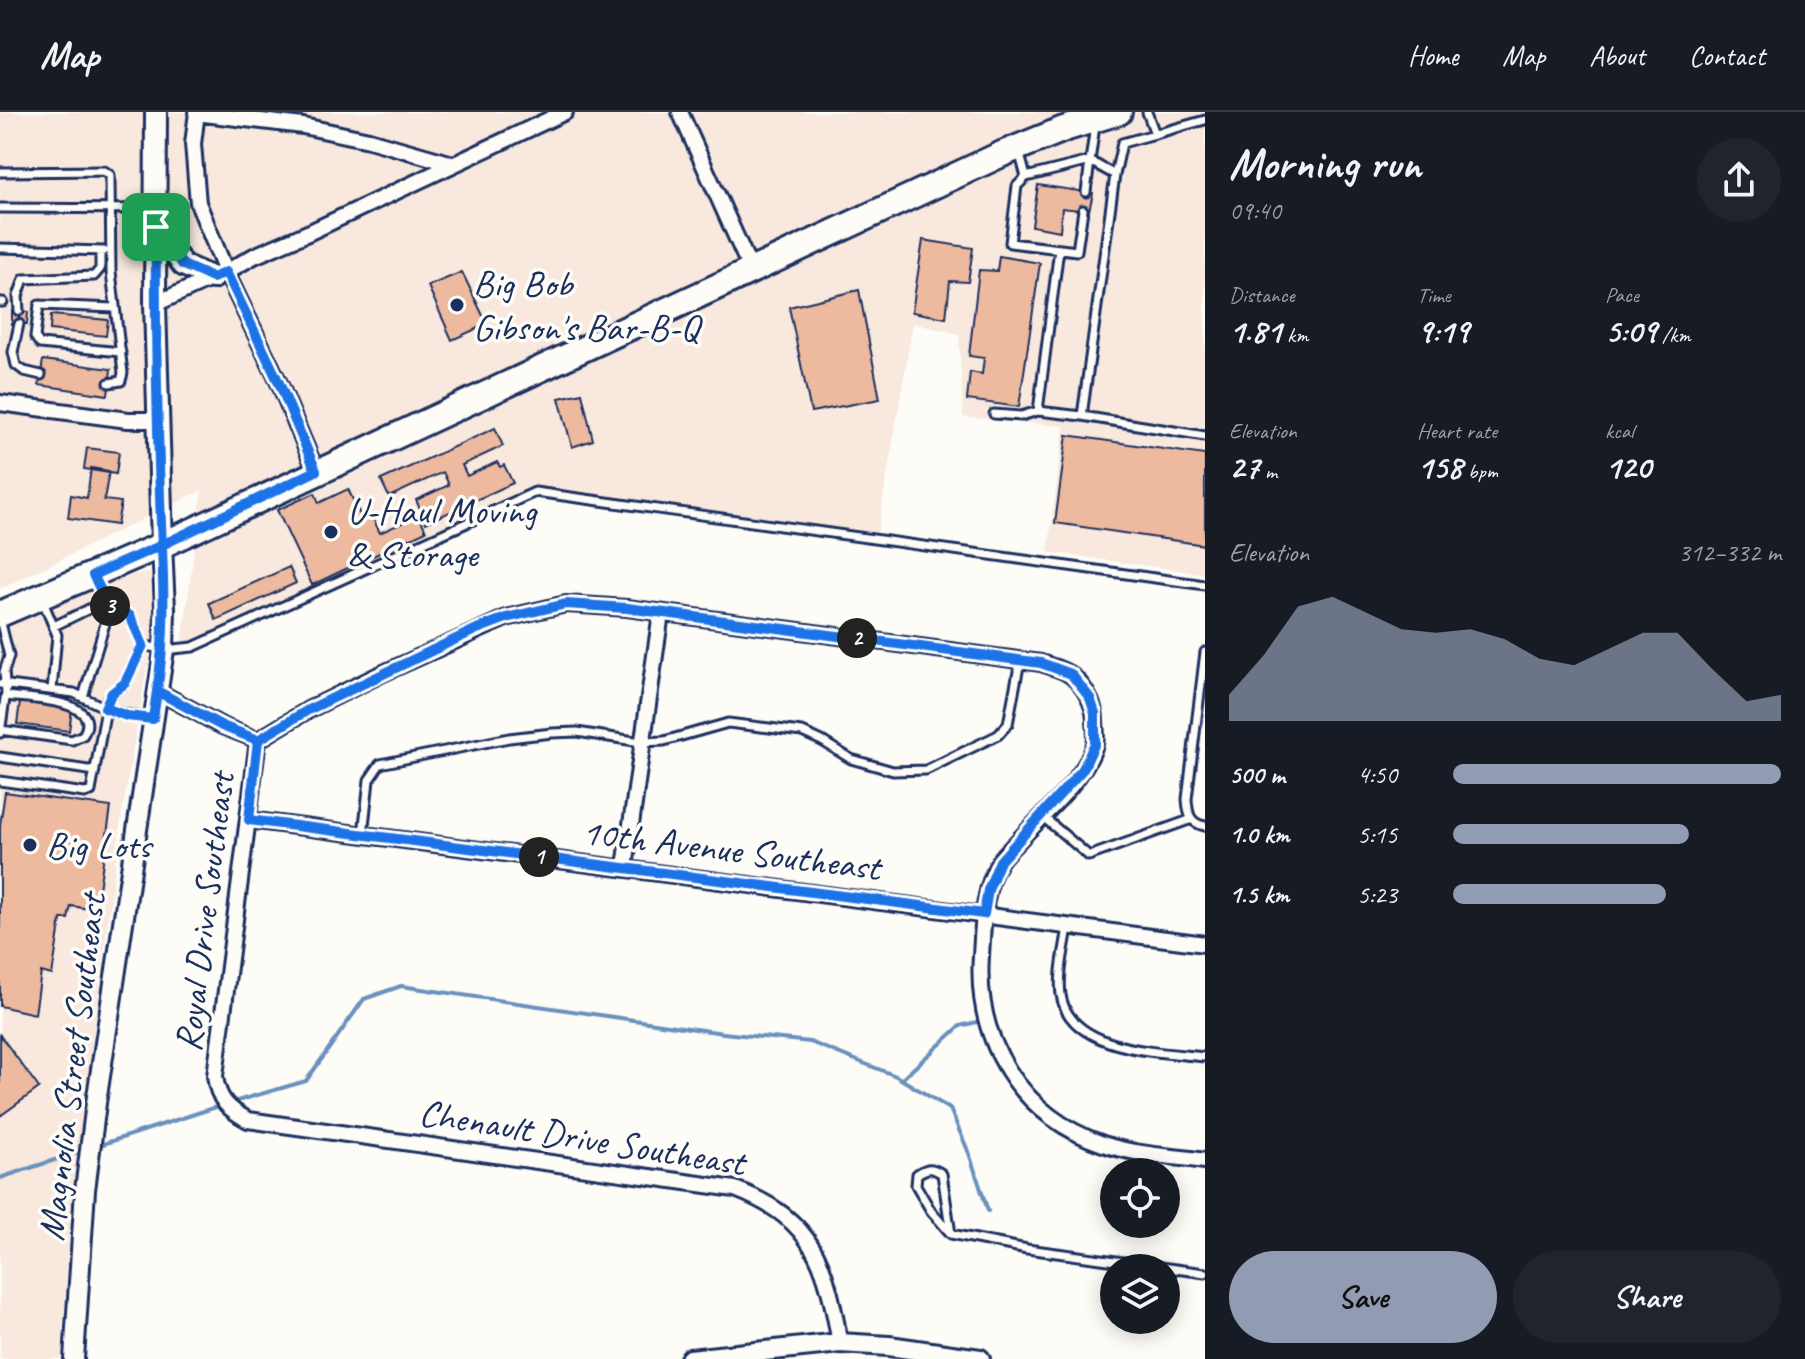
<!DOCTYPE html>
<html lang="en">
<head>
<meta charset="utf-8">
<style>
	body { margin:0; font-family:Caveat,sans-serif; background:#20242c; color:#f1f3f6; height:100vh; display:flex; flex-direction:column; font-size:30px; white-space:nowrap }
	* { box-sizing:border-box; margin:0 }
	p { font-size:26px; color:#9ea1a6 }
	.icon { flex:none; width:44px; height:44px; fill:none; stroke:currentColor; stroke-width:2; stroke-linecap:round; stroke-linejoin:round }
	.map { position:relative; flex:1; overflow:hidden }
	.panel { display:flex; flex-direction:column; background:#171b24; width:600px }
	.panel>* { flex:none }
	.tools { position:absolute; left:1100px; top:1046px; display:grid; gap:16px }
	.tools a { display:grid; place-items:center; width:80px; height:80px; border-radius:50%; background:#171b24; box-shadow:0 4px 20px #0003; font-size:40px }
	.pin { position:absolute; display:grid; place-items:center; width:68px; height:68px; color:#fff; margin:-34px; border-radius:16px; box-shadow:0 4px 12px #0006 }
	.km { position:absolute; width:40px; height:40px; margin:-20px; border-radius:50%; background:#222; color:#fff; font-size:22px; line-height:40px; text-align:center }
	.round { display:grid; place-items:center; flex:none; width:84px; height:84px; border-radius:42px; background:#20242c }
	.headline { display:flex; align-items:center; justify-content:space-between; height:136px; padding:0 24px }
	h1 { font-size:44px; font-weight:800; line-height:60px }
	.figures { display:grid; grid-template-columns:repeat(3,1fr); gap:12px; height:136px; padding:8px 24px }
	.figures div { display:grid; align-content:center }
	.figures b { font-size:34px; font-weight:800 }
	.figures small { font-size:22px; font-weight:400 }
	.figures p { font-size:22px }
	.chart { height:224px; padding:16px 24px }
	.chart p { display:flex; justify-content:space-between }
	.chart svg { width:100%; height:144px; margin-top:8px; fill:#919bb2; opacity:.7 }
	.button { display:flex; gap:16px; margin-top:auto; padding:16px 24px }
	.button a { flex:1; height:92px; border-radius:48px; background:#919bb2; color:#111; font-size:32px; font-weight:800; line-height:92px; text-align:center }
	.button a+a { background:#20242c; color:#f1f3f6 }
	ul { padding:0 24px; list-style:none; font-size:26px }
	li { display:grid; grid-template-columns:128px 96px 1fr; align-items:center; height:60px }
	li i { height:20px; border-radius:10px; background:#919bb2 }
	header { display:flex; align-items:center; gap:48px; box-sizing:border-box; height:112px; padding:0 40px; background:#171b24; border-bottom:2px solid #363941 }
	header strong { font-size:38px }
	nav { display:flex; gap:44px; margin-inline-start:auto; font-size:28px }
	main { display:flex; flex:1; min-height:0 }
	.map>svg:first-child { display:block }
</style>
</head>
<body>
<header>
<strong>Map</strong>
<nav><a>Home</a><a>Map</a><a>About</a><a>Contact</a></nav>
</header>
<main>
<div class="map">
<svg width="1205" height="1247" viewBox="0 0 1205 1247">
	<rect width="100%" height="100%" fill="#fdfcf7"/>
	<filter id="ink" filterUnits="userSpaceOnUse"><feTurbulence type="fractalNoise" baseFrequency=".0125" numOctaves="2"/><feDisplacementMap in="SourceGraphic" scale="16" xChannelSelector="R" yChannelSelector="G"/><feConvolveMatrix kernelMatrix="1 2 1 2 8 2 1 2 1" color-interpolation-filters="sRGB"/></filter>
	<g filter="url(#ink)">
		<path fill="#f8e8dd" d="M0,0H1205V462L1048,440L1064,314L963,305L959,222L913,211L876,429L534,380L182,532L202,378L0,477Z
			M150,461L154,514L122,701L71,1093L61,1247H0V518L117,463Z"/>
		<g fill="none" stroke-linecap="round" stroke-linejoin="round">
			<path stroke="#6991bd" stroke-width="4" d="M902,967L960,914L977,910
				M230,991L306,969L364,887L401,874L723,921L810,930L896,964L950,997L969,1041L988,1099
				M97,1034L222,993
				M0,1066L85,1038"/>
		</g>
		<path fill="#edba9f" stroke="#1b2f5e" stroke-width="2" d="M1038,73L1093,81L1089,99L1062,96L1060,119L1032,114Z
			M923,128L973,136L968,170L950,169L946,206L912,200Z
			M999,144L1040,151L1019,295L967,288L970,260L982,262L984,246L969,244L979,158L997,159Z
			M462,160L487,212L452,228L428,174Z
			M859,178L880,287L811,300L789,195Z
			M12,199L28,200L27,212H12Z
			M51,203L108,208L106,224L50,218Z
			M43,248L111,257L108,283L39,273Z
			M582,281L593,328L572,335L559,286Z
			M495,316L503,334L462,353L467,364L497,350L500,355L504,353L513,371L426,411L416,388L449,373L443,360L389,385L381,368Z
			M1067,323L1205,343V433L1055,411Z
			M87,336L119,340L116,362L84,357Z
			M91,356L109,359L104,388L121,390L117,413L68,406L71,383L87,386Z
			M348,377L361,405L370,400L380,421L419,403L426,419L312,473L277,398L315,381L319,391Z
			M289,455L296,471L216,508L209,491Z
			M20,590L72,597L69,619L17,612Z
			M5,680L111,695L96,798L71,794L68,807H61L52,863L41,860L35,902L0,894V713Z
			M0,923L39,976L0,1004Z"/>
		<g fill="none" stroke-linecap="round" stroke-linejoin="round">
			<defs>
				<path id="service" d="M1147,0L1155,22L1205,8
					M1019,39L1026,65L1090,49L1095,14
					M0,60L104,59L110,63L111,160L123,261L121,269L109,271
					M1115,63L1122,31L1155,22
					M1026,65L1017,74L1010,131L1077,139L1083,98
					M1086,80L1090,49L1115,63L1082,304L1205,324
					M0,96L153,97
					M0,136L104,139
					M1059,137L1038,299L1082,304
					M0,190H3
					M115,196L39,193L35,225L40,232L121,240
					M19,199L18,184L24,167L94,164L100,157V139
					M19,212L13,240L16,253L24,259L41,263
					M994,302L1021,304L1038,299
					M95,465L108,492L130,504L143,533L164,538L193,535L535,380L1205,473
					M42,487L57,523L52,578
					M54,514L105,489
					M1205,540L1187,687C1188,701 1189,711 1205,714
					M0,572L74,581L114,600L152,607
					M83,585L110,495
					M1,618L72,628L83,623C105,587 27,587 6,584
					M0,621L6,580L4,560L9,544L0,507
					M0,645L95,659
					M0,669L85,681L91,679L108,586L125,571L143,533
					M1042,704L1089,744L1192,707
					M363,723L369,668L380,652L509,626L552,621L577,620L641,630L664,629L728,611L802,620L822,629L851,647L893,659L926,658L998,623L1008,612L1020,549
					M1068,815C1065,836 1058,862 1061,883C1070,940 1162,940 1205,945
					M951,1122L942,1062C931,1054 927,1056 917,1062L916,1073L931,1099L951,1122L1027,1137L1205,1161"/>
				<path id="minor" d="M197,0L193,32L198,91L226,160L280,273L316,359
					M680,0L751,158
					M196,1L303,14L369,28L453,52
					M155,192L226,160L254,144L310,120L565,0
					M0,291L128,308H158
					M157,579L222,614L258,628
					M258,628L308,598L379,563L506,506L566,492L627,496L1041,551C1049,554 1061,557 1069,562C1082,570 1095,592 1095,608C1095,615 1097,625 1095,632C1086,665 1044,702 1020,727C1014,734 1005,741 1000,749C983,776 983,813 981,844C975,929 1021,1004 1103,1032C1135,1043 1172,1044 1205,1049
					M258,628L215,964C218,988 228,997 248,1008L735,1077C816,1108 826,1153 840,1231
					M249,708L1205,832
					M625,755L661,501"/>
				<path id="tertiary" d="M74,1247L85,1078L96,991L164,538L165,497L162,433
					M690,1247L840,1231L889,1234L980,1247"/>
				<path id="secondary" d="M156,0L155,192L162,433
					M156,115L183,153L213,166"/>
				<path id="primary" d="M0,502L162,433L1002,42L1064,17L1119,0"/>
			</defs>
			<use href="#service" stroke="#1b2f5e" stroke-width="13"/>
			<use href="#minor" stroke="#1b2f5e" stroke-width="20"/>
			<use href="#tertiary" stroke="#1b2f5e" stroke-width="24"/>
			<use href="#secondary" stroke="#1b2f5e" stroke-width="26"/>
			<use href="#primary" stroke="#1b2f5e" stroke-width="30"/>
			<use href="#service" stroke="#fdfcf7" stroke-width="7"/>
			<use href="#minor" stroke="#fdfcf7" stroke-width="14"/>
			<use href="#tertiary" stroke="#fdfcf7" stroke-width="18"/>
			<use href="#secondary" stroke="#fdfcf7" stroke-width="20"/>
			<use href="#primary" stroke="#fdfcf7" stroke-width="24"/>
		</g>
	</g>
	<g fill="none" stroke-linecap="round" stroke-linejoin="round" filter="url(#ink)">
		<defs>
			<path id="route" d="M156,115C155,204 157,294 160,384C162,450 168,513 157,579L222,614L258,628L249,708L984,802L988,778L1000,749L1083,657L1095,631V601L1090,586L1071,562L1041,551L627,496L566,492L506,506L477,517L308,598L258,628L222,614L157,579L153,607L127,604L105,596L111,582L125,571L143,533L130,504L108,492L93,463L162,433L316,359L280,273L226,160L213,166L183,153L156,115"/>
		</defs>
		<use href="#route" stroke="#fff" stroke-width="16"/>
		<use href="#route" stroke="#1a73e8" stroke-width="10"/>
	</g>
	<g fill="#1b2f5e" stroke="#fdfcf7" stroke-width="3">
		<circle cx="457" cy="193" r="8"/>
		<circle cx="331" cy="420" r="8"/>
		<circle cx="30" cy="733" r="8"/>
	</g>
	<g text-anchor="middle" stroke-width="7" stroke-linejoin="round" paint-order="stroke">
		<g font-size="38" fill="#1b2f5e" stroke="#fdfcf7" text-anchor="start">
			<text x="473" y="184">Big Bob<tspan x="473" dy="44">Gibson's Bar-B-Q</tspan></text>
			<text x="347" y="411">U-Haul Moving<tspan x="347" dy="44">&amp; Storage</tspan></text>
			<text x="46" y="746">Big Lots</text>
		</g>
		<g font-size="38" fill="#1b2f5e" stroke="#fdfcf7">
			<text transform="translate(731 737) rotate(7)" y="13">10th Avenue Southeast</text>
			<text transform="translate(204 800) rotate(-83)" y="13">Royal Drive Southeast</text>
			<text transform="translate(71 955) rotate(-83)" y="13">Magnolia Street Southeast</text>
			<text transform="translate(582 1025) rotate(9)" y="13">Chenault Drive Southeast</text>
		</g>
	</g>
</svg>
<div class="tools">
<a><svg class="icon" aria-label="locate" viewBox="0 0 24 24"><circle cx="12" cy="12" r="6"/><path d="M12 2v4M12 18v4M2 12h4M18 12h4"/></svg></a>
<a><svg class="icon" aria-label="layers" viewBox="0 0 24 24"><path d="M12 4l9 5-9 5-9-5zM3 14l9 5 9-5"/></svg></a>
</div>
<div class="pin" style="left:156px;top:115px;background:#1e9e55"><svg class="icon" aria-label="arrive" viewBox="0 0 24 24"><path d="M6 21V4h12l-3 4 3 4H6"/></svg></div>
<b class="km" style="left:539px;top:745px">1</b>
<b class="km" style="left:857px;top:526px">2</b>
<b class="km" style="left:110px;top:494px">3</b>
</div>
<section class="panel">
<div class="headline"><div><h1>Morning run</h1><p>09:40</p></div><a class="round"><svg class="icon" aria-label="share" viewBox="0 0 24 24"><path d="M12 15V3M7 8l5-5 5 5M5 13v7h14v-7"/></svg></a></div>
<div class="figures">
<div><p>Distance</p><b>1.81<small> km</small></b></div>
<div><p>Time</p><b>9:19</b></div>
<div><p>Pace</p><b>5:09<small> /km</small></b></div>
</div>
<div class="figures">
<div><p>Elevation</p><b>27<small> m</small></b></div>
<div><p>Heart rate</p><b>158<small> bpm</small></b></div>
<div><p>kcal</p><b>120</b></div>
</div>
<div class="chart"><p><span>Elevation</span>312–332 m</p>
<svg viewBox="0 0 160 44" preserveAspectRatio="none"><path d="M0 44V36L10 24L20 9L30 6L40 11L50 16L60 17L70 16L80 19L90 25L100 27L110 22L120 17L130 17L140 28L150 38L160 36V44z"/></svg>
</div>
<ul>
<li><b>500 m</b>4:50<i style="width:100%"></i></li>
<li><b>1.0 km</b>5:15<i style="width:72%"></i></li>
<li><b>1.5 km</b>5:23<i style="width:65%"></i></li>
</ul>
<div class="button"><a>Save</a><a>Share</a></div>
</section>
</main>
</body>
</html>
